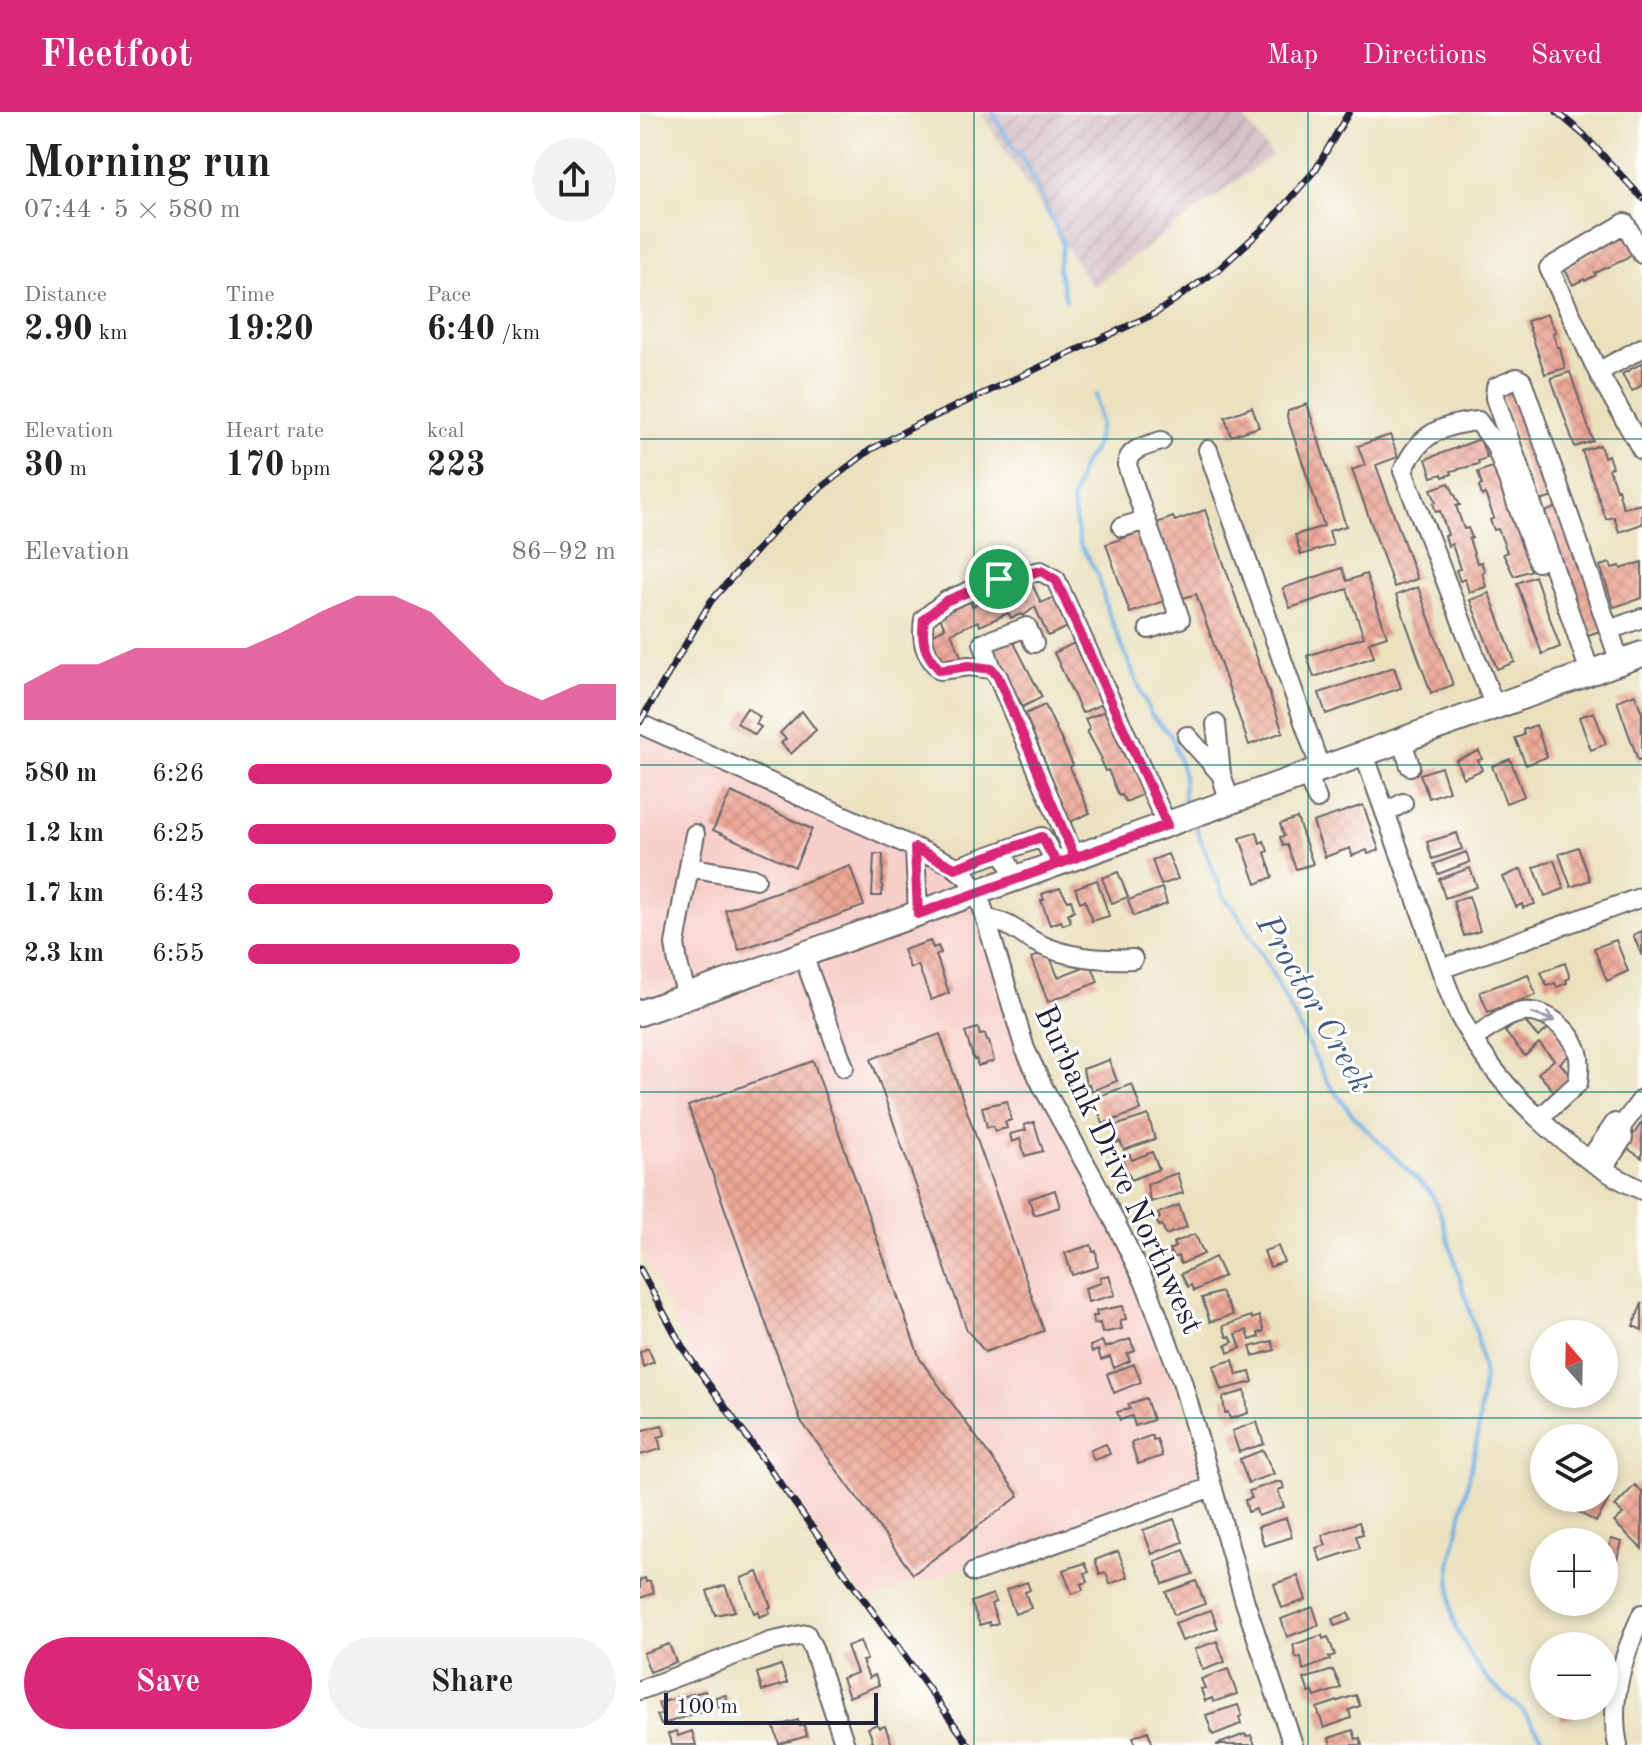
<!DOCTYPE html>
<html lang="en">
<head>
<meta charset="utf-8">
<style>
	body { margin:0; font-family:"Old Standard TT",serif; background:#f2f2f2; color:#222; height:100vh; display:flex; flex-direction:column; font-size:30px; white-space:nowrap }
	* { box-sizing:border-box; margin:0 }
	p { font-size:26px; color:#767676 }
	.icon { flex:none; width:44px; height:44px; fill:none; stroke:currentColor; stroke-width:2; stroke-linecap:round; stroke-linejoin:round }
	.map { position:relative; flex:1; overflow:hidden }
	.side { display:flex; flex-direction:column; background:#fff; width:640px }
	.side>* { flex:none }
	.needle { width:52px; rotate:340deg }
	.buttons { position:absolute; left:890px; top:1208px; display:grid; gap:16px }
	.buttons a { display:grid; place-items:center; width:88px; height:88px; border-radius:50%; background:#fff; box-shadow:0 4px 12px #0003; font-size:40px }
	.scale { position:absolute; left:24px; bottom:20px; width:214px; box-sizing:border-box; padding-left:8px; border:4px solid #22223b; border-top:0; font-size:22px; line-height:28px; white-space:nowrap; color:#22223b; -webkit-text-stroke:6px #fff; paint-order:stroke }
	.pin { position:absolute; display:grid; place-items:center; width:68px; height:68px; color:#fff; margin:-34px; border:4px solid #fff; border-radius:50%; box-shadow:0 2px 8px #0007 }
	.round { display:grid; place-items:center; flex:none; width:84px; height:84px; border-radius:42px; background:#f2f2f2 }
	.head { display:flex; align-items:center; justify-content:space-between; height:136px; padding:0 24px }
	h1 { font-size:44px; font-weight:800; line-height:60px }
	.stats { display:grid; grid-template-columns:repeat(3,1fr); gap:12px; height:136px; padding:8px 24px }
	.stats div { display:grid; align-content:center }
	.stats b { font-size:34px; font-weight:800 }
	.stats small { font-size:22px; font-weight:400 }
	.stats p { font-size:22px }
	.chart { height:224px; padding:16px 24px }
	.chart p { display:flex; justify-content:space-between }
	.chart svg { width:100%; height:144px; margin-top:8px; fill:#db2777; opacity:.7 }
	.action { display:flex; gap:16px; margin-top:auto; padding:16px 24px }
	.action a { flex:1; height:92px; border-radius:48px; background:#db2777; color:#fff; font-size:32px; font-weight:800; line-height:92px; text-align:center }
	.action a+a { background:#f2f2f2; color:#222 }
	ul { padding:0 24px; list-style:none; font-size:26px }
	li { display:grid; grid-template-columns:128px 96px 1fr; align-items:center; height:60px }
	li i { height:20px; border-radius:10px; background:#db2777 }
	header { display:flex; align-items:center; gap:48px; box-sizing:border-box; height:112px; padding:0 40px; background:#db2777; color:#fff }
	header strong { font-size:38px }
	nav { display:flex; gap:44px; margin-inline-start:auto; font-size:28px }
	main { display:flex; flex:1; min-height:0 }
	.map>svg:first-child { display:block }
</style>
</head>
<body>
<header>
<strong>Fleetfoot</strong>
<nav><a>Map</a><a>Directions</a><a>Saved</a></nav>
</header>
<main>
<section class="side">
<div class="head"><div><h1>Morning run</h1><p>07:44 · 5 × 580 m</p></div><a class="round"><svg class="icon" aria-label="share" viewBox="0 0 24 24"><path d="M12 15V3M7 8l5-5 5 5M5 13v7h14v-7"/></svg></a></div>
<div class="stats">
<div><p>Distance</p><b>2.90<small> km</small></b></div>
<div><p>Time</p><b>19:20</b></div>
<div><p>Pace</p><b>6:40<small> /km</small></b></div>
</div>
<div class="stats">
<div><p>Elevation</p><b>30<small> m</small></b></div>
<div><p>Heart rate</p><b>170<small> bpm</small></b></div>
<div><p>kcal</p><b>223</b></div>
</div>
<div class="chart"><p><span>Elevation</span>86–92 m</p>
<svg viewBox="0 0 160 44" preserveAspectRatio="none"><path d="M0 44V33L10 27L20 27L30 22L40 22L50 22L60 22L70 17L80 11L90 6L100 6L110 11L120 22L130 33L140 38L150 33L160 33V44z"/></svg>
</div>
<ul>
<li><b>580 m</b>6:26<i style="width:99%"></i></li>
<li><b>1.2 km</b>6:25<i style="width:100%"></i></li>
<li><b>1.7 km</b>6:43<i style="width:83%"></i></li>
<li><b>2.3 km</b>6:55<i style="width:74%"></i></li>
</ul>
<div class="action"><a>Save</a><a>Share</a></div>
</section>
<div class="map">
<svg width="1002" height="1633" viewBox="0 0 1002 1633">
	<defs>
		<pattern id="industrial-furrows" width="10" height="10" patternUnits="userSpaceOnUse" patternTransform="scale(2)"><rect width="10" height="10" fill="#d2bec2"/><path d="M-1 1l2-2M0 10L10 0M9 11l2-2" fill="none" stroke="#b4a3a8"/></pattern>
		<pattern id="building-cross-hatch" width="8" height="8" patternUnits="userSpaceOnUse" patternTransform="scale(2)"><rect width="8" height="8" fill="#eca896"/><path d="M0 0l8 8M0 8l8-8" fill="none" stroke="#ca9082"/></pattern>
	</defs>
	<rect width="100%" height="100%" fill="#fff"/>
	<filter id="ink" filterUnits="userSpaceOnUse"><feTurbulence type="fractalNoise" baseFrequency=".0125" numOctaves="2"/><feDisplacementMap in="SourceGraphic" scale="16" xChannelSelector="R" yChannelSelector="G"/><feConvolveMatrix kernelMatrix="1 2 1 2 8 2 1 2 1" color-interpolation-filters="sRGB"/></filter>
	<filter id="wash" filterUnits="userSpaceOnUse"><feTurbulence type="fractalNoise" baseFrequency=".006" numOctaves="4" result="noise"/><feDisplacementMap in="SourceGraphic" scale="32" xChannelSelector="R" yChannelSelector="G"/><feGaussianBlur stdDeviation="1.8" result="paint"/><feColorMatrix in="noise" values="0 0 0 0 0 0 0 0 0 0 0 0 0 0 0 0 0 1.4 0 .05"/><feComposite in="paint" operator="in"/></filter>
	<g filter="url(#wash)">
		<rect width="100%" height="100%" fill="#eae1be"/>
		<path fill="#f7d0cb" d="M14,620L330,766L393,957L494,1154L568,1376L225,1488L50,1240L0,1136V628Z"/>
		<path fill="url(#industrial-furrows)" d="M341,0H599L632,43L452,175Z"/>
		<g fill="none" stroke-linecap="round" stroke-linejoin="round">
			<path stroke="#73afe5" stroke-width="4" d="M353,0L363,19L388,55L423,132L418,156L426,188
				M456,283L460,313L455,335L443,352L432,390L440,432L458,463L467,498L505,589L512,604L531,623L544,663V686L547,695
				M554,711L584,785L597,801L630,857L688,971L715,1006L791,1081L800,1100L837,1223L844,1265L837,1328L810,1454L811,1496L816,1517L837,1554L851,1571L883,1599L908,1633"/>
		</g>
		<g id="blocks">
			<path fill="url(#building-cross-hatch)" d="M988,121L997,139L986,147L955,161L956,163L945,169L944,167L933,173L924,156Z
				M907,202L916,220L913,221L917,235H920L925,256L905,262L887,209Z
				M1002,251V273L992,279L982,262Z
				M930,260L953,329L935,335L911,266Z
				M879,273L916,384L897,390L861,279Z
				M667,292L706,414L689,419L693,433L661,443L655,423L684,414L647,305L648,299Z
				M612,295L619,315L591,324L585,305Z
				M750,323L758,345L736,353L777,467L754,475L712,358L725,353L718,334Z
				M840,327L847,346L838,349L839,352L811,359L812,362L803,365L802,362L792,365L786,347Z
				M960,333L964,345L968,343L972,355L969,356L976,378L978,377L983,396L1002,392V412L979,420L974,405L966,407L942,339Z
				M855,354L883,435L887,434V445L892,458L874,464L863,442L867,440L858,417L854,418L850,408L854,406L845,382L842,384L839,374L842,373L838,360Z
				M809,371L820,393L816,394L824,417L828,416L832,426L829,427L837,451L841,450L845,460H842L846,475L829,480L825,467L820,469L816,458L820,457L812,432L808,434L805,424L808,423L800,399L796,400L793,391L796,390L791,377Z
				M920,394L963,518L945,524L902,401Z
				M565,398L643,620L609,633L556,482L543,486L517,411L533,405L535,409Z
				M503,419L527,488L490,501L466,432Z
				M1002,450V486L974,495L960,454L970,451L972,456L980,454L981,457Z
				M702,456L707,469L726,462L747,524L729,530L734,545L674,565L667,544L724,525L707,477L650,496L643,476Z
				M895,464L920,535L902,542L877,471Z
				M392,472L401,491L414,485L428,515L408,524L395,495L383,504L382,502L371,506L368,501L340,514L338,509L311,521L322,546L302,555L288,525L305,516L299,503L330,489L332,494L362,480L364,485Z
				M778,475L813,573L791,581L756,483Z
				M849,481L875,550L857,557L830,488Z
				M372,527L402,585L383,595L351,537Z
				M434,531L462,592L442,601L414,541Z
				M754,555L761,576L686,602L679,581Z
				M995,582L1002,601V647L998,648L977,589Z
				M405,593L433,653L430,655L450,701L430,710L385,602Z
				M107,596L120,605L116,612L121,615L115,623L97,611Z
				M162,599L176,618L151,642L141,631L146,627L140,621Z
				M465,599L491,658L495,656L506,681L486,690L482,683L479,684L468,658L465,659L460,648L462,647L447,619L450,618L445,607Z
				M954,600L966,632L951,638L939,605Z
				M896,613L907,645L886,653L875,626L884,623L883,618Z
				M839,639L842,647L838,648L842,658L823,666L816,648Z
				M870,647L884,684L866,691L852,654Z
				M801,655L809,679L789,686L780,662Z
				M91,680L172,717L155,755L73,718Z
				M723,693L739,738L728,742L727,738L712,744L710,736L685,745L673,710Z
				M657,706L673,752L656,757L647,733L643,734L640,725L644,724L640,712Z
				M617,720L620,731L624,729L628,739L625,741L633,765L616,772L600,726Z
				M817,721L822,737L792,747L787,730Z
				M938,735L950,768L931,775L919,742Z
				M826,740L830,750L798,762L794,752Z
				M234,742H243L242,784H232Z
				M528,742L538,767L521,773L512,748Z
				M914,748L924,777L905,784L894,755Z
				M210,754L224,794L99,838L85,798Z
				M830,756L837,775L805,786L799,767Z
				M881,757L895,792L883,796L882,792L876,795L863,765Z
				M478,760L488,785L472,791L462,766Z
				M457,768L469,804L452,809L445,788L440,790L435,776Z
				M420,776L428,789L431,788L434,798L428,802L431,810L423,813L421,809L410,813L401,788H404L402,782Z
				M522,776L527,792L494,804L488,788Z
				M829,784L840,819L824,824L813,789Z
				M1002,819V844L993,823Z
				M976,828L988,859L967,869L954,836Z
				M290,829L293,836L298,834L301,841L296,843L309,881L291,888L278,853L270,856L263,838Z
				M408,840L418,865L451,852L458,870L408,890L391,846Z
				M925,851L930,866L926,868L927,871L917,875L915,871L907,874L901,860Z
				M888,862L896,883L848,900L840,880Z
				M882,906L898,925L913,913L934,939L920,951L935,969L918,984L898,961L914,948L899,931L885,944L865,920Z
				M338,916L340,923L345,922L347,929H349L354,949L338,954L336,947L334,948L325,920Z
				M300,922L404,1219L345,1240L327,1218L231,947Z
				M469,948L477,969L452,979L449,972L446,973L443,957Z
				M173,949L280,1247L379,1384L273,1462L161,1309L48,994Z
				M492,972L501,998L463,1012L454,986Z
				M367,989L371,1008L365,1010L367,1016L355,1019L353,1014L347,1015L342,995Z
				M508,1003L515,1027L484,1038L480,1029L476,1031L474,1024L478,1023L475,1014Z
				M394,1010L403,1039L385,1044L380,1027L372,1030L370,1022L386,1018L384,1013Z
				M1002,1010V1046L985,1035Z
				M512,1040L519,1057L491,1068L488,1060L486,1061L483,1046L490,1043L492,1048Z
				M537,1061L543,1081L510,1090L507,1072Z
				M415,1078L420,1095L394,1103L389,1087Z
				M539,1093L547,1115L526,1123L522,1113L519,1114L516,1108L520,1106L518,1101Z
				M555,1122L564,1142L541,1152L538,1144L533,1146L529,1138L535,1135L533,1131Z
				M451,1133L453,1140L456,1139L458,1155L432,1163L425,1141Z
				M638,1134L644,1150L630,1155L624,1139Z
				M575,1145L584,1164L554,1179L551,1173L548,1175L541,1162Z
				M469,1163L475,1183L448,1190L445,1176L461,1171L460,1165Z
				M581,1180L593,1203L570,1210L562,1186Z
				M1002,1191V1218L993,1214Z
				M483,1194L486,1207L480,1208L482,1217L462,1221L460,1211L454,1212L453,1204H457L456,1199Z
				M611,1204L612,1207L619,1204L624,1219L618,1221L619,1225L610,1228L607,1218L596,1222L601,1236L588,1241L586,1233L593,1230L590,1224L587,1225L583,1214Z
				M490,1227L495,1239L487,1242L490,1249L474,1256L470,1245L461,1248L458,1238L452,1240L450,1234L462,1229L465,1236Z
				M632,1229L635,1238L613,1244L610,1235Z
				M8,1236L14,1250L3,1255L0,1240Z
				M593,1248L597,1263L610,1260L613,1270L581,1278L573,1254Z
				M494,1252L501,1270L474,1281L467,1262Z
				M605,1279L608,1301L590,1307L588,1300L585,1301L583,1285Z
				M506,1286L513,1308L495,1314L492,1304L480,1308L477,1300L490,1297L488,1292Z
				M617,1310L624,1332L599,1340L592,1319Z
				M22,1313L25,1323L18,1325L21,1337L0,1343V1319Z
				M512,1323L513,1328L517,1327L522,1344L498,1352L491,1331Z
				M466,1332L470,1342L454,1348L450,1338Z
				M623,1338L634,1362L608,1371L600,1347Z
				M636,1370H642L644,1376L638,1378L644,1395L618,1404L616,1397L608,1400L605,1388L612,1386L609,1379Z
				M995,1373L1002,1380V1437L974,1410L983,1402L975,1394Z
				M964,1385L969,1387L956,1410L937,1399L944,1386Z
				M646,1406L652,1425L624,1434L618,1415Z
				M534,1407L543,1430L512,1442L503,1418Z
				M719,1410L723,1422L716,1424L720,1436L681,1449L676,1436L686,1433L682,1423Z
				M971,1427L982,1430L972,1464L964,1462Z
				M544,1438L553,1462L523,1472L515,1449Z
				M478,1439L488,1465L470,1472L466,1461L460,1463L455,1448Z
				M445,1451L449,1460L445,1461L448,1470L441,1472L443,1478L432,1482L423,1458Z
				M118,1460L131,1495L128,1496L130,1501L119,1505L118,1500L114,1501L101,1466Z
				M658,1464L666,1488L642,1496L634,1472Z
				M5,1466L6,1470L10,1469L14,1481L0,1486V1468Z
				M556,1469L565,1492L534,1503L526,1480Z
				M387,1470L390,1478L385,1480L391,1496L375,1502L366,1478Z
				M85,1473L95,1499L75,1503L67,1479Z
				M353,1482L356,1490L351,1492L358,1511L350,1514L349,1510L340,1513L331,1490Z
				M673,1495L679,1513L647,1525L641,1507Z
				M571,1498L578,1516L542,1529L535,1511Z
				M708,1501L711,1508L695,1514L692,1507Z
				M682,1523L683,1527L688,1525L695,1543L689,1545L690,1548L663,1558L661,1545L656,1546L653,1533Z
				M220,1529L227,1548L222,1549L229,1566L235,1563L239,1573L209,1585L202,1566L217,1561L207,1534Z
				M577,1529L585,1550L563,1558L555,1537Z
				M29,1532L36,1550L10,1560L3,1541Z
				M141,1553L147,1571L122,1579L117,1561Z
				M588,1557L597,1582L573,1590L572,1586L565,1589L561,1577L565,1576L561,1567Z
				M693,1558L701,1576L675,1585L673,1580L669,1581L664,1567Z
				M65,1579L70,1596L21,1613L17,1603L22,1602L18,1591Z
				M86,1583L89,1593L79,1595L76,1585Z
				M716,1583L720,1594L709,1598L711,1606L684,1616L677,1596Z
				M598,1593L602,1604L599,1605L601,1612L573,1623L566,1603Z
				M916,1594H945L938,1597L941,1602L922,1609Z
				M158,1608L160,1614L164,1613L167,1624L139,1632L134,1615Z
				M237,1612L239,1616L245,1614L252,1633H223L233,1629L228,1616Z
				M713,1618L716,1627L720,1626L722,1633H691L689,1626Z
				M36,1619L38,1624L52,1619L56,1633H32L28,1622Z
				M508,1619L513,1633H496L493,1625Z
				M605,1622L606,1625L611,1623L615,1633H576Z"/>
		</g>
	</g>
	<g filter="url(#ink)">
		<use href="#blocks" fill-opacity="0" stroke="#686569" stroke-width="2"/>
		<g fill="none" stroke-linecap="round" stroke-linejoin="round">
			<defs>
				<path id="minor" d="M1002,142L985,111L909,156L958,260L1002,338
					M958,260L1002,236
					M568,338L681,658
					M482,415L506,408
					M980,514L1002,506
					M509,517L540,507L487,353C488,336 507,334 521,329
					M352,557L343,531L387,515L394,531
					M950,560L855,286L856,275L877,266L882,269L980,550
					M855,595L763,359C779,323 799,313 838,309L855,332L898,450
					M0,612L311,752L328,766L338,781L385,937L403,975L455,1069L507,1175L542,1269L605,1490L653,1633
					M576,612L581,662L590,690
					M547,624L581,662
					M762,629L770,654
					M724,642C744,698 764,753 784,808C795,840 805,874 820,905C855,973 931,1047 1002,1078
					M667,663L677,687
					M745,701L763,691
					M275,736L278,802
					M435,746L358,565L352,557L329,554L300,558C284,541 281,529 284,507L306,489L359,467L401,459L416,468L527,713
					M49,755L116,767
					M315,756L363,739
					M375,767L363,739L402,725L417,752
					M346,807C370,810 375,819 395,830C426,846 459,848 493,847
					M163,843L204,955
					M801,857L1002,785
					M47,884L38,852L35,832L55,722
					M833,927C848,917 866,902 884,900C909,898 935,922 939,945C940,953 939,963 938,971L900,1006
					M981,1015L1002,987
					M950,1047L975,1011L981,1015L983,1026L963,1056
					M334,1460L572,1375
					M0,1578L130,1530L166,1522L173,1536L205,1633
					M978,1633C968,1588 984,1542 1002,1502"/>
				<path id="major" d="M0,901L1002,542"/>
			</defs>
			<use href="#minor" stroke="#686569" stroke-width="22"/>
			<use href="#major" stroke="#686569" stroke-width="28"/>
			<use href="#minor" stroke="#fff" stroke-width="18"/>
			<use href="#major" stroke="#fff" stroke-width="24"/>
			<defs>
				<path id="rail" d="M917,0L944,23L1002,86
					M0,610L71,489L140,412L179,377L230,338L278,312L516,201L579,157L627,113L676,57L709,0
					M0,1157L44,1238L329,1633"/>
			</defs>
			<use href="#rail" stroke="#22223b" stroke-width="7"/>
			<use href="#rail" stroke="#fff" stroke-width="4" stroke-dasharray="12" stroke-linecap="butt"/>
		</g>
		<defs><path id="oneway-shaft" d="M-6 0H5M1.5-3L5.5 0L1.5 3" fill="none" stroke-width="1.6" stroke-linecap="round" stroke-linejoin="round" transform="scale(2)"/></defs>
		<use stroke="#9c9ca7" href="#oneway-shaft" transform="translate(903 905) rotate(18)"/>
	</g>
	<g fill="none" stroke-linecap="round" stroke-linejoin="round" filter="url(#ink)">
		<defs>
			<path id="route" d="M359,467L306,489L284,507C281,529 284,541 300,558L329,554L352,557L358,565L435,746C383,765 331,783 278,802L275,736L315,756L402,725L417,752L527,713L416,468L401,459L359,467"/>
		</defs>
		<use href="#route" stroke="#fff" stroke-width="16"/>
		<use href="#route" stroke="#db2777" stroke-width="10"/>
	</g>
	<path fill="none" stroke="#0f766e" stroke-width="2" stroke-opacity="0.55" d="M334,0V1633M668,0V1633M0,327H1002M0,653H1002M0,980H1002M0,1306H1002"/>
	<g text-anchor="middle" stroke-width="6" stroke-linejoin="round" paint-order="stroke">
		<g font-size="32" fill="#22223b" stroke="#fff">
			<text transform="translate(480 1057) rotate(65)" y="11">Burbank Drive Northwest</text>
		</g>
		<g font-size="34" font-style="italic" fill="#425a7f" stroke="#fff">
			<text transform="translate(676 891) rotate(60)" y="12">Proctor Creek</text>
		</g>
	</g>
</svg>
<div class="buttons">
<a><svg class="needle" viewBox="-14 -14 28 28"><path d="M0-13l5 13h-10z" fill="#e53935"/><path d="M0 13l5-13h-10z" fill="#767676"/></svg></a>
<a><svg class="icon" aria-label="layers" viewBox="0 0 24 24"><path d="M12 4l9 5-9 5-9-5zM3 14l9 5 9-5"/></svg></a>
<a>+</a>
<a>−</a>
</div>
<div class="scale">100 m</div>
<div class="pin" style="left:359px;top:467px;background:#1e9e55"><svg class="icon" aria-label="arrive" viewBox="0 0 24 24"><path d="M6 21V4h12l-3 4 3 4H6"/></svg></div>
</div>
</main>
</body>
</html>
